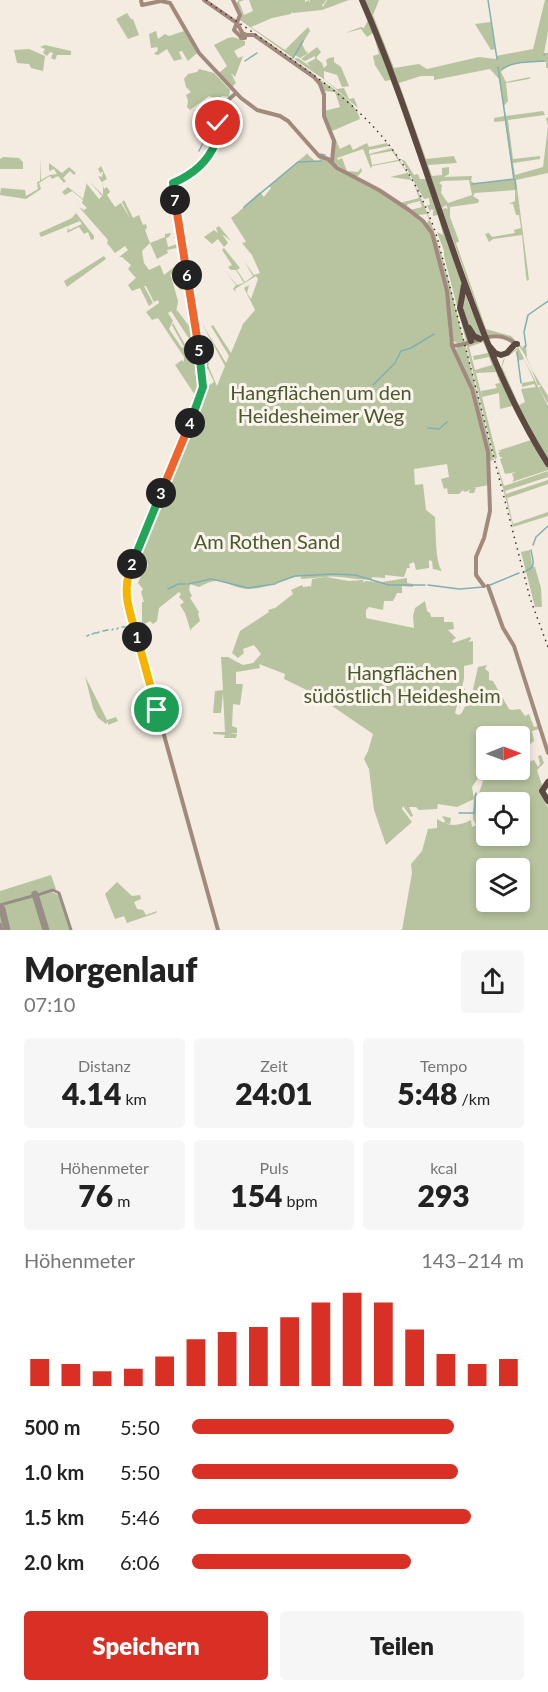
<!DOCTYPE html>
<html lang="de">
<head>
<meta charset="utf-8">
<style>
	body { margin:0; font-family:Lato,sans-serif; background:#f6f6f6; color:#222; height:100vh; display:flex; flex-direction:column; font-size:22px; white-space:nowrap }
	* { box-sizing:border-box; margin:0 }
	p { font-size:20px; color:#767676 }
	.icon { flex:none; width:33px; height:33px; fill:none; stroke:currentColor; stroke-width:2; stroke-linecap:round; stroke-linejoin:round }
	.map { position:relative; height:930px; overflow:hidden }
	.drawer { display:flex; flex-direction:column; background:#fff; flex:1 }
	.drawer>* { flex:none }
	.needle { width:39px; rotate:89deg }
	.buttons { position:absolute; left:476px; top:726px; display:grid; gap:12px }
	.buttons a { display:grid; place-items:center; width:54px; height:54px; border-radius:6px; background:#fff; box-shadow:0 3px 9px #0003; font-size:30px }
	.pin { position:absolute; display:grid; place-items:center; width:51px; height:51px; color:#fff; margin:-26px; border:3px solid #fff; border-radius:50%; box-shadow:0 2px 6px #0007 }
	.km { position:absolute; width:30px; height:30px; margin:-15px; border-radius:50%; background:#222; color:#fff; font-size:16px; line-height:30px; text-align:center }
	.round { display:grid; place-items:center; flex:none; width:63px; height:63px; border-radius:6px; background:#f6f6f6 }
	.overview { display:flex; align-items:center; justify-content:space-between; height:102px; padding:0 24px }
	h1 { font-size:33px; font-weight:800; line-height:45px }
	.stats { display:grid; grid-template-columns:repeat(3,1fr); gap:9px; height:102px; padding:6px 24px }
	.stats div { display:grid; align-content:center; border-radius:6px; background:#f6f6f6; text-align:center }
	.stats b { font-size:30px; font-weight:800 }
	.stats small { font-size:16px; font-weight:400 }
	.stats p { font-size:16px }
	.chart { height:168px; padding:12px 24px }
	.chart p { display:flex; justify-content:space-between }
	.chart svg { width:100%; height:108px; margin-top:6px; stroke:#d93025; stroke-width:6 }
	.cta { display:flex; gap:12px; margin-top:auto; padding:12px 24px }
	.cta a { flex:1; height:69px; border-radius:6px; background:#d93025; color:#fff; font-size:24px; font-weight:800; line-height:69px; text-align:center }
	.cta a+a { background:#f6f6f6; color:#222 }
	ul { padding:0 24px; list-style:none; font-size:20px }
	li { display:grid; grid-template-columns:96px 72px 1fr; align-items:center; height:45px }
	li i { height:15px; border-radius:8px; background:#d93025 }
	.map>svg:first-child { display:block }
</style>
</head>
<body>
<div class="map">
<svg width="548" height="930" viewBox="0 0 548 930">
	<rect width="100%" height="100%" fill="#f4ebe1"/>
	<path fill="#b8c4a0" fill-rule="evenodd" d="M239,0H244L239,2L244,15L253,11L249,0H305V2L309,0L310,3V0H326L324,4H322L323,7L327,0H349L322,10L293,13L292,12L291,14L272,18L251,27L285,50L308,27L310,31L302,44L306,52L308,51L307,54L300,58L295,55L293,58L240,20L241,13L236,3Z
		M365,0H379L373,15L394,68L419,64L427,69L479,57L496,59V56L533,49L545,0H548V32L544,53H548V68H546V62C531,62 511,61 501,72L506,82L530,77L529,79L506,83L508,101L504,106L506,116L543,111L545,115L508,120L513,159L540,156V159L513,163L515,175L543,167L548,126L546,118H548V173L516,180L529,280L527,281L526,276L522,235L493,239L489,242L485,234L489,233L492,237L515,233L514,230L521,228L519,215H516L513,204H509L515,201V190L475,193L473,196L479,200L478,203L450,207V217L459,241L456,243L486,329L511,336L523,348L526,346L527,358L532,370L548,396V404L539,388L541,385H538C528,362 520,329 487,335L442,209L446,208L448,209L446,205L442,208L391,65ZM490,69L499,79L505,116L494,118V122L505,121L513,179L475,184L471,181L472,176L444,177L449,174V167L442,168V175L432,176L428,165L457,163L454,156L426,159L399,83L421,76H434V80ZM469,180L472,195L448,203L441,193L442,185L439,183L442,181Z
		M127,13L131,19H133L139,35L128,39L116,19Z
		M369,18L382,51L463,282L460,299L468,341H466L444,256V251L437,232L443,235L438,215L433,216V211H435L431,209L430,212L427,205H430L429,198L424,199L401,159L405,161L414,175L418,174L420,179H426L391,80L385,81L375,65L373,56L379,54L373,33L367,37L361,29L345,33L361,27L364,28Z
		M491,22L495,49L491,50L475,24Z
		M156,31L158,39L165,34L169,36L184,31L197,53L188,61L182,51L179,52L182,59L174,61L167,49L158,55L154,54L158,50L157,47L151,48L149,34Z
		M233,37L245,41V45L234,51L238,58L243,56L235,77L231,73L236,83L231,88L219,73L227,66L214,45L228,38Z
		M45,45L71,51V55H57L55,60L51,58L53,53L50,52L47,56L43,53L45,49L40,47Z
		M317,47L321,52L316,58L322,63L324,68L327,65L326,60L329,58L334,57V62L341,67L349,86L342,87L337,75L324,71V79L337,89L344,88L349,99L354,98L358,108L325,80L294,59L298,58L311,67L307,63L315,59V56L305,61L301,59Z
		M29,49L45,56L43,71L31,68L29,64L17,63L14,50Z
		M199,69L214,73L230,90L229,97L222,96L218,100L209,96L190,110L187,107L188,101L186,95L191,92L186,87L184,79L188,74L197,72Z
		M316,77C331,87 356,101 360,119L332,131L340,149L350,144L353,150L367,143L369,147L387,143L389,146L369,150V154L392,148L412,180L390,177L407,173L399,161L372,166L371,169L363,149L337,158L338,160L342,158L347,171L358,172L361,168L362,171L358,176H355L335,165L333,162L334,141L324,113L325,93H326L324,111L340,107L335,92L324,91ZM392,151L398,160L372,165L370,155Z
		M313,151L375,188L419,218L431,233L447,291L449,338L451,347L468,382L487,453L489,485L473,488H476L474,493H469L470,489L468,491L464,492L463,490L459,494H448L447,488L444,489L441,479L449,477L447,464L414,469L415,485L423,484L426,510L435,517C436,531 435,562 442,571L433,569L432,561L429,560V568L416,570L414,562L409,564L410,568H407L404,577L385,575V578L372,577V579C356,581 341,575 326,577L349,581L363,580L364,583L365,581L382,582L407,578V583L413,584V587L402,586V593H397L393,601H384L383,610L369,607L366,610V618L414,628L413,616L415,608L425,601L427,611L430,613L431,617H444V622H453L454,629L448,630L456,638L452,641L453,643L470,637L471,639L468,642L473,641V664L464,666V678L462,688L465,689L464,696L460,693V709L458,702L455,713L458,715L461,714L472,694L478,667L487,665L485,669L489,672V680L493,681L509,709L512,710L520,709L525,716L529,714L534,727L538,726L539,729L532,731L534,741L525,748L519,749V736H486V761L480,762L478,768L482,772L472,787L474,799L457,807L438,804L437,809L419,810L416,807H409L413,816L411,817L403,806L402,809L412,822L386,845L374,810L369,769L364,759L368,751L373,734L335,708L312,695L313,693L284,679L285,674L259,664L260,668L236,672V684H243L240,705L233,704L232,726L237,728V733L230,734H237L236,738H224L225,735L213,734V732H225L223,693L221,713H213L215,691L223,690L221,657H228L243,665L253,663L261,654L254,645L243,649L244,653L238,658L232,653L240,631L269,612L268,610L275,608L293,594L291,590L302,585L303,587L310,586L311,587L312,579L326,577L301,579V576C283,578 268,589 249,589C226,588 224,573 199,587L190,584L189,590L192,596L190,598L199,612L198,614L200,621L191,629V632L185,613L180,605L184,602L179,597L181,594L179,592L159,608L157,621L153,624L150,621L141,626L139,637L136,629L142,622V602H144L141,592L143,589L138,583L143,571H145L148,566L147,561H135L204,389L214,382L208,369H203L202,365L207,364L203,348L209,364L208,365L217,386L225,366L201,322L226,363L229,356L211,326L213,325L231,353L243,324L255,310L244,288L249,285L247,293L251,299L258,279L256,276L235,289L236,292L233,289L236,285L225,271L237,285L244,283L236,270H231L228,267L232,265L222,250L224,248L240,268L237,270L245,282L253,276L244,261L254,275L260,273L252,255L242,243L246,242L245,240L231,218C242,210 249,201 260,192L264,197L271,188L269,186L261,192L308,153V155L315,161H321Z
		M3,157L19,158L23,162V169H0V159Z
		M41,158V180L50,175L57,174L54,169L49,171V163L62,173L69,167L76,173L74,175L70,171L63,178L66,181L64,183L58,176L52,179L50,176L39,183L41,189L26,199L0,195L1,188L25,190L26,196L38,189L37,182L40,181Z
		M101,166L107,179L102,182L104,189L107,187L110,192L107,195L115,207L121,203L131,220L122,202L124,200L133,218L139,215L143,225L146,224L147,228L145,230L150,243L165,237V234L171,233L169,237L166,238L168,247L180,243L178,237L172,238L179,235L178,225L180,235L178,237H180L181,247L167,250L168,253L157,259L150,243L142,251L144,263L149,270L160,265L164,275L183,260L188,287L180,290L176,280L170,273L178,301L176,313L177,310L189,326H192L193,319L199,354L171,311L168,313L173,321L169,329L182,348L184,347L172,325L173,323L202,375L203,383L193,370L202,386L199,401L175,365L182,360L184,362V357L158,318L152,320L146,312L159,303L158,300L154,302L146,286H144L153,303L149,306L140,288L132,291L128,285L136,278L128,269L131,265L122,257H119L128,250L125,246L115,253L107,243L108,240L79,207L84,210L87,208L82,203L83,200L72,191L65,195L62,192L68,187L83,199L87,182V184L99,199L102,196L89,181L103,195V184L98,176L102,177L103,172H101V174L98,169Z
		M413,181C439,232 450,287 464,342L457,343L453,341C450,301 444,260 427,223L429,220L427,214L418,215L410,210L422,207L420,201L408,204L406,207L400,203L419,198Z
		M76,213L94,236V239L91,240L88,232L84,234L79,227L67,233L68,227L69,230L82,224L80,221L41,237L39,233L72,218Z
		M219,226L231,241L222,234L228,243L224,247L218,239L212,244L204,237L214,230L218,233L216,228Z
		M104,256L106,259L67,287L64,281Z
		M465,285L468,302L483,336L478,338C470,327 461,316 464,302L468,301L462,303Z
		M483,339L548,466V470L512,482L514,479L512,474L516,472L505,474L500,459L503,457H500L498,453L501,451H497L531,440L512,406L500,409L499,393L482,397L481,391L497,388L495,384L500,383L496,372L476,373L497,457L495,460L466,344ZM483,342L488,353L473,356L474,360L489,357L492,365L475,370L469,347Z
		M465,344L494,460L489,461L474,392L455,353L457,347Z
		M518,347L548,406V459L525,421L501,369L503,360ZM518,349L516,352L518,361L524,359L534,381L522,383V387L534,384L536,387L521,389L525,402L519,405L502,367L505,358Z
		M496,461L504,486L548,471V477L505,491L506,494L548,480V484L507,498L513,524L548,512V516L513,527Z
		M530,550L532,566L535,567L541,588L542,607H535L521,552Z
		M85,676L107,720L116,717L118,721L108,725V729V722L106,724L98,718L93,708Z
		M541,755L544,763L537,770L548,803V805L543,800L548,807V930H402L412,873L411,864L422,851L428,829L437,828V819L444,823L445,821L442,816L451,818L450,824L445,823C453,827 463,824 471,820L472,827L476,825L473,819L474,795L479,793L483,781L478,779L486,768L492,774L497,770H519V760L522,765L534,760L538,767L540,764L538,756ZM486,802H519V836H486ZM486,868H519V902H486Z
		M51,875L56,889L34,895L44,930H0V891Z
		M117,882L132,896L140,895L141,899L134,902L137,909L143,910L146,915L157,911L156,913L127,923L124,916L115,919L105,894Z
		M52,892L60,896L70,930H48L38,897Z"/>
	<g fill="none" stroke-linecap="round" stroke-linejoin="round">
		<path stroke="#7fb0b2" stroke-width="1.5" d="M488,0L497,59
			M544,55L545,54
			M293,58L303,41
			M245,61L257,53
			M498,67L514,179
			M502,69C513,61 531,62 544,61
			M199,151L204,141
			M320,154L325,155
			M515,180L516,189
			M472,184L514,179
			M244,207L298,162L321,161
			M524,347L526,346L524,332L528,315L548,301
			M517,352L521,383
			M373,385L395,363L401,351L411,348L434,334
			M428,428L439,429L447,422
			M533,545L536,537L548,526
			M524,572C537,567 533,562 531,550
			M212,579L248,588L275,584
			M276,583L295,576L334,574L355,575L389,585H425
			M188,584L211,579
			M428,585L459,589
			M490,585L519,573
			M168,589L178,584H185
			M460,589L483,587
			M122,627H125
			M117,629L118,628
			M112,630L113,629
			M103,631L108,630
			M94,633H96
			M97,633L99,632
			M92,634H93
			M87,636L89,635
			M459,813H473
			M474,814L476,793"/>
		<path stroke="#988e86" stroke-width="3" d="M36,898L38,895L53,890L59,893L71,930
			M0,905L36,895
			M0,924L2,930"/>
		<path stroke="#988e86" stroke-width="7" d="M35,894L46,930
			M2,909L7,930"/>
		<path stroke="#a18a7d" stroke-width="4" d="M141,0L142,5L161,1L170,3L199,53L241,98L257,110L280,116L288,121L319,156L328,159L337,168L379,190L409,210L423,221L432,233L447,291L452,346L472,389L488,452L490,511L484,538L476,557V575L484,586
			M204,0L237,23L243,34
			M233,0L240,15L234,30L241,37
			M245,34V38H241V35Z
			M245,35H254L314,77L320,84L324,95V116L334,141L332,161
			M452,346C475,345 494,326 516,344
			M488,586L503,628L514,646L548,753
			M159,717L218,930
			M159,719L127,602L126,586L130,569L199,402L203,387L202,371L173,185C184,175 201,170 209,156C224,133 209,114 235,94"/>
		<path stroke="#5c4a42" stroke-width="6" d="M362,0C400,87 428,180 460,270C485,339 509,402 548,464
			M464,285L460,308L471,341
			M469,328L474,336L480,339
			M490,347L495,353L501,355L507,353L515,344H517
			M548,782L542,791L548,801"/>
		<path stroke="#3b302b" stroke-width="1.5" stroke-dasharray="1.5 4.5" stroke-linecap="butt" d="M206,0C222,13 239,22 255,34C342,94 402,132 437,237L530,598L548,647"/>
	</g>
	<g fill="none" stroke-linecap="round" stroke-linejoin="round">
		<defs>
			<path id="split-1" d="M137,637L157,710"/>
			<path id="split-2" d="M132,564C121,592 129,609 137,637"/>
			<path id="split-3" d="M132,564L161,493"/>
			<path id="split-4" d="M161,493L190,423"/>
			<path id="split-5" d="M190,423L203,387L199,350"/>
			<path id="split-6" d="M187,275L199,350"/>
			<path id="split-7" d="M175,200L187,275"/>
			<path id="split-8" d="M175,200L173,183C192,175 207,163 215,144"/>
			<path id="split-9" d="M215,144L218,123"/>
		</defs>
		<use href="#split-1" stroke="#fff" stroke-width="12"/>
		<use href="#split-2" stroke="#fff" stroke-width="12"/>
		<use href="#split-3" stroke="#fff" stroke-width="12"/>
		<use href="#split-4" stroke="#fff" stroke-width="12"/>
		<use href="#split-5" stroke="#fff" stroke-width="12"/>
		<use href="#split-6" stroke="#fff" stroke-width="12"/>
		<use href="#split-7" stroke="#fff" stroke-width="12"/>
		<use href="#split-8" stroke="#fff" stroke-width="12"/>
		<use href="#split-9" stroke="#fff" stroke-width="12"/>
		<use href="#split-1" stroke="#f5b400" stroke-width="8"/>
		<use href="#split-2" stroke="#f5b400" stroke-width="8"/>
		<use href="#split-3" stroke="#22a559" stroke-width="8"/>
		<use href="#split-4" stroke="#f0652b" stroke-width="8"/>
		<use href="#split-5" stroke="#22a559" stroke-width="8"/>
		<use href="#split-6" stroke="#f0652b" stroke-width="8"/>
		<use href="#split-7" stroke="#f0652b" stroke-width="8"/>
		<use href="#split-8" stroke="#22a559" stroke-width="8"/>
		<use href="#split-9" stroke="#f5b400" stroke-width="8"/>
	</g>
	<g text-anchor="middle" stroke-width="6" stroke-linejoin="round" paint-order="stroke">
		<g font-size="20" fill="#4a5a2e" stroke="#fbf5ee">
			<text x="321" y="400">Hangflächen um den<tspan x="321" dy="23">Heidesheimer Weg</tspan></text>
			<text x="267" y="549">Am Rothen Sand</text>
			<text x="402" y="680">Hangflächen<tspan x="402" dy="23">südöstlich Heidesheim</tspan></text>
		</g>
	</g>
</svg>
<div class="buttons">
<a><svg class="needle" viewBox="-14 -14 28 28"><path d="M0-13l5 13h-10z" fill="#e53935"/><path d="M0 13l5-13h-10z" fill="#767676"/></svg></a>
<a><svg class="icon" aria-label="locate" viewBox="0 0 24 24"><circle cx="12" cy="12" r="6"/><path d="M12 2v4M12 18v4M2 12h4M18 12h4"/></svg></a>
<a><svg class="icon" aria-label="layers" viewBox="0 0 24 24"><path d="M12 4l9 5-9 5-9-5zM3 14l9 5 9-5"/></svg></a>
</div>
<div class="pin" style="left:157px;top:710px;background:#1e9e55"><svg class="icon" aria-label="arrive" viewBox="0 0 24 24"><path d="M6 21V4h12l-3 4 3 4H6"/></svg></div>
<div class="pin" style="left:218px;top:123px;background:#d93025"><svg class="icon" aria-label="check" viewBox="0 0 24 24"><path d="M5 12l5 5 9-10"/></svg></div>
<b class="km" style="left:137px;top:637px">1</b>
<b class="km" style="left:132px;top:564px">2</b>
<b class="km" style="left:161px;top:493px">3</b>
<b class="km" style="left:190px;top:423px">4</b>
<b class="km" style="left:199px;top:350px">5</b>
<b class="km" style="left:187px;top:275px">6</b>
<b class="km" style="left:175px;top:200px">7</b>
</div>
<section class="drawer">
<div class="overview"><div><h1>Morgenlauf</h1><p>07:10</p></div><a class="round"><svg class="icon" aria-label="share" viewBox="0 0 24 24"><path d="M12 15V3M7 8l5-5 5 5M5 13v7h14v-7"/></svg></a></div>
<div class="stats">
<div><p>Distanz</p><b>4.14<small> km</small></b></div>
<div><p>Zeit</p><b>24:01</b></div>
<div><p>Tempo</p><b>5:48<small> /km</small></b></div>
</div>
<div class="stats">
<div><p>Höhenmeter</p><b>76<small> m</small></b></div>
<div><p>Puls</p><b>154<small> bpm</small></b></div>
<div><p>kcal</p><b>293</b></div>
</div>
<div class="chart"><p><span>Höhenmeter</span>143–214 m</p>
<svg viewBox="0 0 160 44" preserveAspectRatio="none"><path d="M5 44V33M15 44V35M25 44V38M35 44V37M45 44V32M55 44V25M65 44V22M75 44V20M85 44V16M95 44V10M105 44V6M115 44V10M125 44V21M135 44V31M145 44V35M155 44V33"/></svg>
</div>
<ul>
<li><b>500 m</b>5:50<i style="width:79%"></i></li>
<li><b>1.0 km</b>5:50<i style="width:80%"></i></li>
<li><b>1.5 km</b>5:46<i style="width:84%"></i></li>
<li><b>2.0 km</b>6:06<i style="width:66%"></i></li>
</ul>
<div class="cta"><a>Speichern</a><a>Teilen</a></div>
</section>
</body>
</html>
